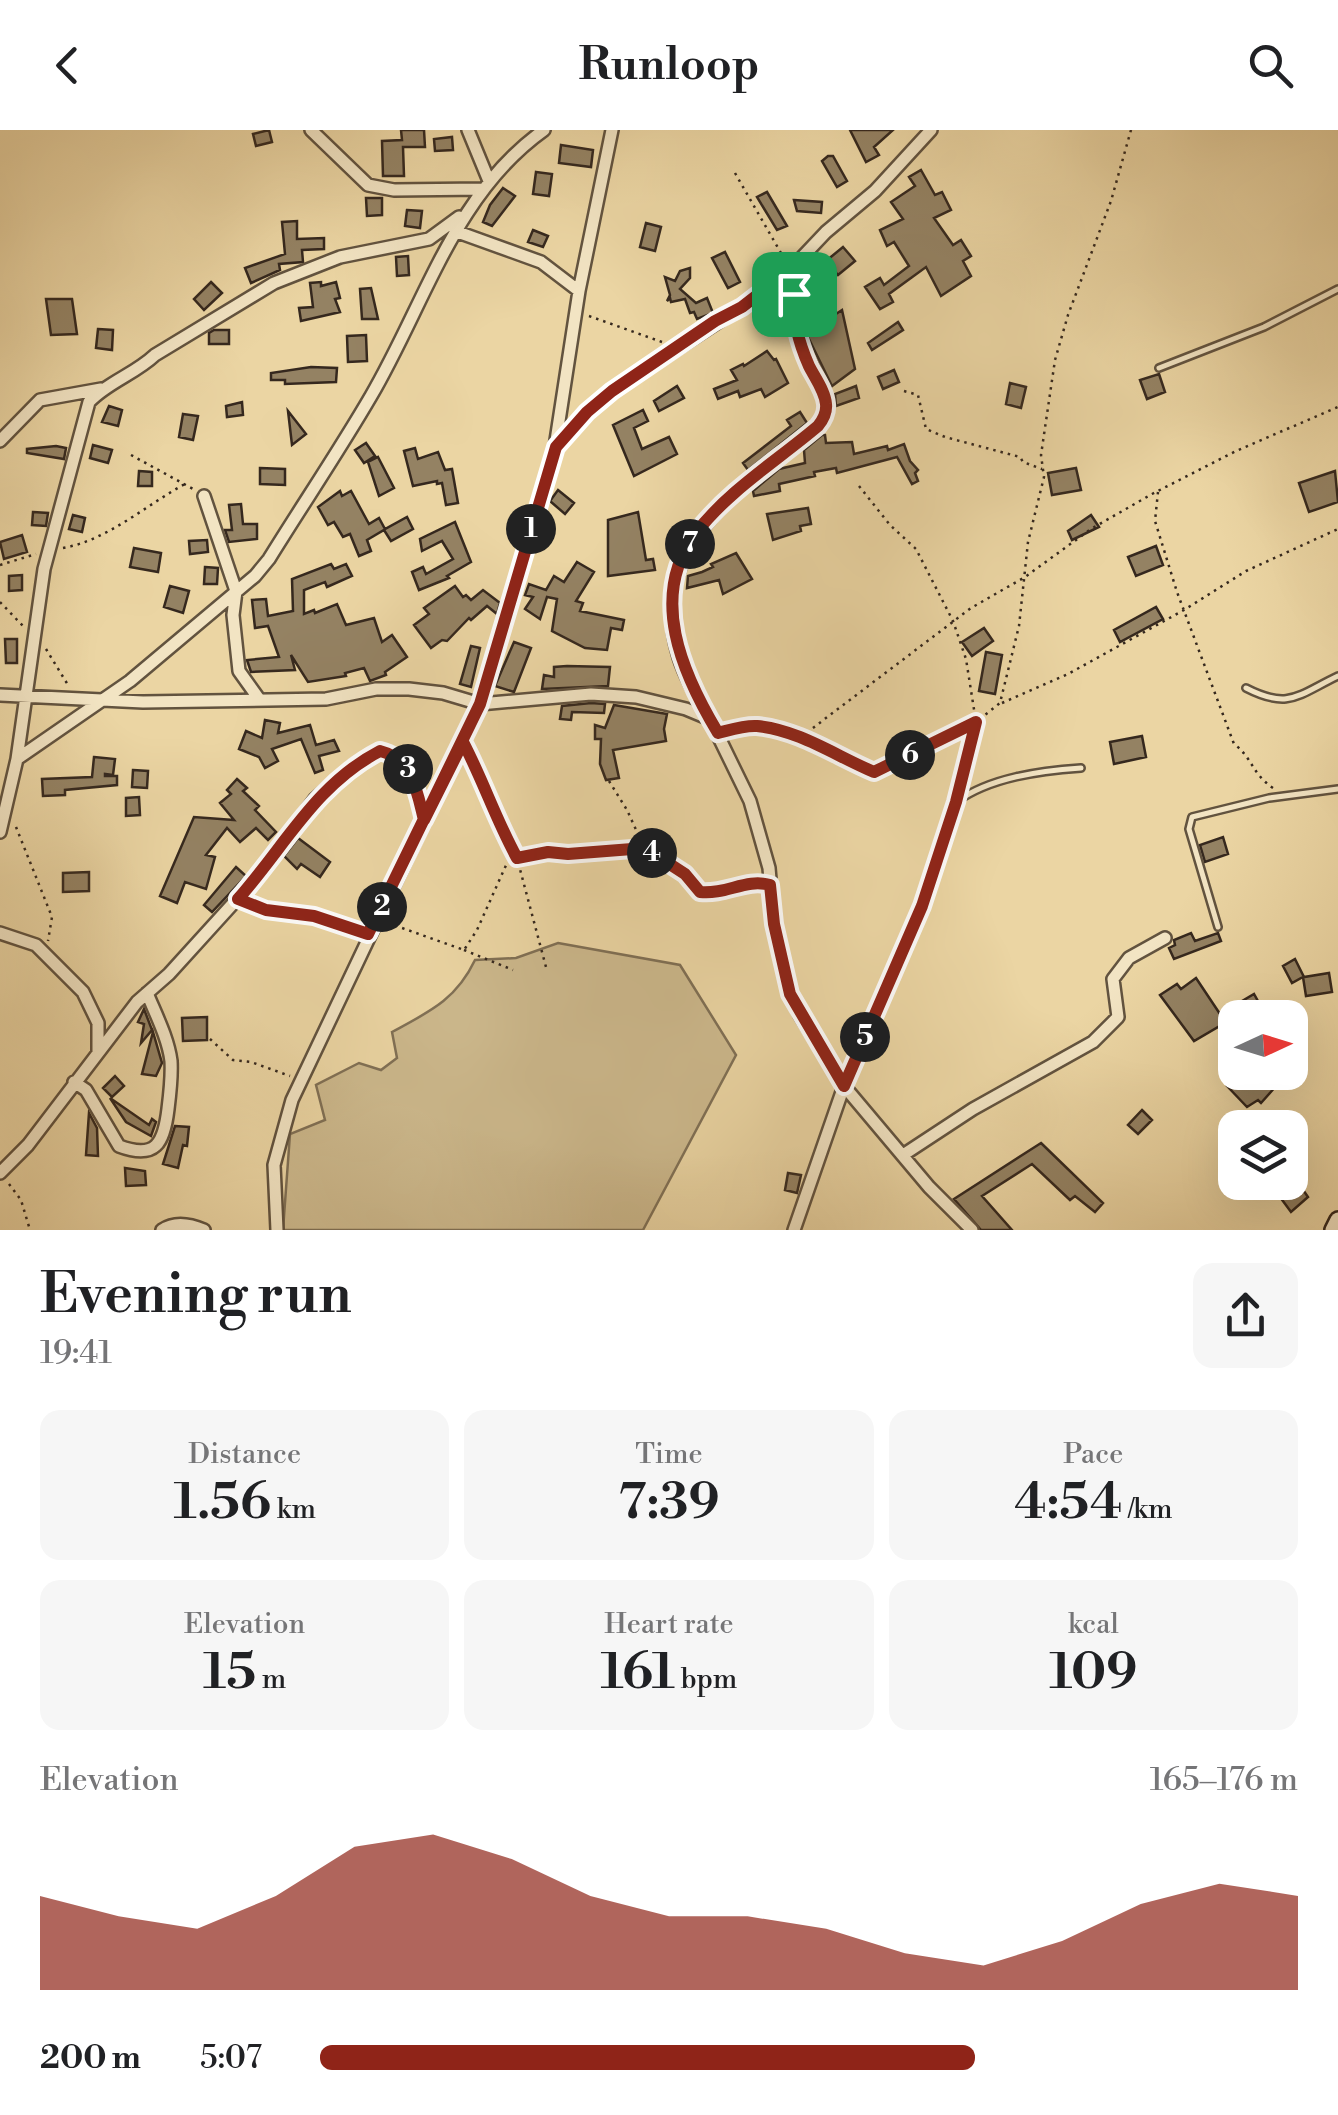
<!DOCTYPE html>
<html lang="en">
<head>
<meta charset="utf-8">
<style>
	body { margin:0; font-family:"Libre Bodoni",serif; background:#f6f6f6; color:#202124; height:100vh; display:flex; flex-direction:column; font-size:38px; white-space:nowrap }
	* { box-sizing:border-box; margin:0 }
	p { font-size:32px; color:#757577 }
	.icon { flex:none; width:55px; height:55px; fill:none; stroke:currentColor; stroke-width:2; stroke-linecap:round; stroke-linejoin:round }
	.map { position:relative; height:1100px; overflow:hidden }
	.side { display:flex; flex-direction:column; background:#fff; flex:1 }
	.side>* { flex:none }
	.needle { width:65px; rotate:86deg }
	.controls { position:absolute; left:1218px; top:870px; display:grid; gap:20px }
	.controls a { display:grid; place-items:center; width:90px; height:90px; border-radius:20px; background:#fff; box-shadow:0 10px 40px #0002; font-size:50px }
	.pin { position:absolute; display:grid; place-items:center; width:85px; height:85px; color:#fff; margin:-42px; border-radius:20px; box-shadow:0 5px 15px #0006 }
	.km { position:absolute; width:50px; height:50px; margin:-25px; border-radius:50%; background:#222; color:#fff; font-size:28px; line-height:50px; text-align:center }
	.round { display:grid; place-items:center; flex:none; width:105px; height:105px; border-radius:20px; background:#f6f6f6 }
	.headline { display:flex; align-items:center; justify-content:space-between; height:170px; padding:0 40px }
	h1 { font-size:55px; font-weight:600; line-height:75px }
	.metrics { display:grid; grid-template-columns:repeat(3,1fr); gap:15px; height:170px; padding:10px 40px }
	.metrics div { display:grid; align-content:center; border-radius:20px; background:#f6f6f6; text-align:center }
	.metrics b { font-size:50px; font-weight:600 }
	.metrics small { font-size:28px; font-weight:400 }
	.metrics p { font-size:28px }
	.chart { height:280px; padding:20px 40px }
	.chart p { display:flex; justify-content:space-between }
	.chart svg { width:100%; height:180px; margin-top:10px; fill:#8f2418; opacity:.7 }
	ul { padding:0 40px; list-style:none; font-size:32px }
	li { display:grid; grid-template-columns:160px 120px 1fr; align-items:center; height:75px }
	li i { height:25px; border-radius:12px; background:#8f2418 }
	header { display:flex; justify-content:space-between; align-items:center; height:130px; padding:0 40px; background:#fff; font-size:45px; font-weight:600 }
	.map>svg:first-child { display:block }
</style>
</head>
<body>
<header><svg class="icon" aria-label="back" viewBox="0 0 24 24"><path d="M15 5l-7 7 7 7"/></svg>Runloop<svg class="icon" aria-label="search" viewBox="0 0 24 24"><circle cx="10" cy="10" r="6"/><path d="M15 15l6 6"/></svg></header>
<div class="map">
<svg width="1338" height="1100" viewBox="0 0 1338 1100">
	<rect width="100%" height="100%" fill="#ebd5a3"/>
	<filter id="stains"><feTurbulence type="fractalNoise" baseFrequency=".002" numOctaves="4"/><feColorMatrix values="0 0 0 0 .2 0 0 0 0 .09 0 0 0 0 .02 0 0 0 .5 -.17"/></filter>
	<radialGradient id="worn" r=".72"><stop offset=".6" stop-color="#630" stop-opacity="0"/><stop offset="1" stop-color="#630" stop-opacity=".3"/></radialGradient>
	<path fill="#ccb88c" stroke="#807055" stroke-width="2.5" d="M558,813L680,835L736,925L643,1100H283L290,1004L325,990L316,955L359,933L381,940L397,928L392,902C429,882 456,870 475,830L516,828Z"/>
	<path fill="#948263" stroke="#35281e" stroke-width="2.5" d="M269,0L272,12L256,16L253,4Z
		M401,0H424L425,17H403L404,46H383L382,11L402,10Z
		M850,0H893L874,17L879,25L866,32Z
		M452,7L453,20L435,21L434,9Z
		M561,15L593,20L591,37L559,33Z
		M828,26H833L847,51L837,57L822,31Z
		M921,40L935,65L942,62L951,80L934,88L953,115L961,110L971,126L963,131L971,146L941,166L926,137L889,164L893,172L880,179L865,157L880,148L884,155L909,136L894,112L887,116L880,100L903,89L891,72L915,56L909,47Z
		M536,42L552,44L549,66L533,64Z
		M503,58L515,66L492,96L483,92L490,75Z
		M767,62L787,96L777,100L757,67Z
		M366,68H382V85L367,86Z
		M794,70L822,72L821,83L797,81Z
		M407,80L422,81L420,98L405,96Z
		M297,91V109L324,108V119L302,120L303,132L279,134L280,140L251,153L245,138L285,124L282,92Z
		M646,93L661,97L655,121L640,117Z
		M533,100L548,106L543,117L528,112Z
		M843,117L855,131L838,145L826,131Z
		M725,122L740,152L728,158L712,128Z
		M408,126L409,145L397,146L396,127Z
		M690,138V148L680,159L696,173L707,168L713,183L697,189L694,182L690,183L685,169L671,172L670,168L667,171L670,165L665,147L675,151L680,141Z
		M211,152L222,163L204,180L194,169Z
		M321,152V156L336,152L340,168L335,169L340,182L301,191L299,178L313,177L310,153Z
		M371,158L378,189H362L360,159Z
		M46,169H72L77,204L51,205Z
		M824,174L830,188L842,180L855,239L832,256L808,207L803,186Z
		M898,192L903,200L872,220L868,213Z
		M98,199L113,200L112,220L96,218Z
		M214,200H229V214H209V203Z
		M366,205L367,231L348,232L347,206Z
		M767,221L774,230L776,229L788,253L765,267L761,259L740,267L738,261L718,269L714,259L737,250L731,240L743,234L744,236Z
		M311,237L337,238L336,252L285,254V250H271V243Z
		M894,240L899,252L883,259L878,247Z
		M1159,244L1165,262L1147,269L1140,250Z
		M1010,253L1026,257L1021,278L1006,274Z
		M677,256L684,268L659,281L654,271Z
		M856,256L859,268L836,276L835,264Z
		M242,272L243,285L227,287L226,276Z
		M109,276L122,280L118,296L102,292Z
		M643,280L648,291L634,298L642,319L669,307L677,324L634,346L613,295Z
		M288,281L306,304L292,315Z
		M800,282L807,293L748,340L743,333L791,296L787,290Z
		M183,284L198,286L193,310L179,307Z
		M822,305H825L826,313L852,312L854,324L887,316L888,320L904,314L910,331L918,340L915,343L918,351L912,354L897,327L837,343L836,338L814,342L815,346L779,354L780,361L754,366L753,361L779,339L805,333L804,320Z
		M366,313L375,326L364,333L355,320Z
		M93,315L112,320L108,333L90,328Z
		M56,316L66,318L64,329L27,323V319Z
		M415,318L418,329L438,322L445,340L452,339L458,373L446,375L442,353L437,354V351L413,356L404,321Z
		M378,327L394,358L379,366L368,332Z
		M260,338L285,339V355L260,354Z
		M1076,338L1081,360L1052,365L1048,343Z
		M139,341L152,342V356H138Z
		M1335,341L1338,372L1309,382L1299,353Z
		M558,360L574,373L565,384L550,371Z
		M340,361L342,366L351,361L369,394L379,388L385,399L407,387L413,399L391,411L384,400L367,410L371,421L359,426L350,404L343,407L334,392L328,395L318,377Z
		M241,374L243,394H257V409L229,412L225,400H232L229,375Z
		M808,378L811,394L800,396L801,401L773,410L767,384Z
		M33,382L48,383L46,396L32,395Z
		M638,382L646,430L653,429L655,440L608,446V390Z
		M73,385L85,388L82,402L69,399Z
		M1091,385L1099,397L1072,410L1068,401Z
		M455,392L471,432L447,446L449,448L419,460L412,442L423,437L426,444L453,429L442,411L422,421L420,409Z
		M22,405L27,422L4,429L0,412Z
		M207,410L208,422L190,424L189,411Z
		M1156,416L1163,435L1136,446L1128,427Z
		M134,418L161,423L158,442L130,437Z
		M736,423L752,449L723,464L719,450L687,458L688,446L702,442L713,437L711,434Z
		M577,432L594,442L576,471L583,473L580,481L624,490L622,500L611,498L607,520L585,518L552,501L557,469L547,467L540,489L525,479L533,467L525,465L529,454L546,460L554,446L564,452Z
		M331,434L334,439L346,434L352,446L327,457L325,452L304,460V484L314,480L315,483L337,474L346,495L374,488L382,512L392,505L407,527L385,542L386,545L370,551L364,538L345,543L346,546L308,552L291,525L295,540L251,542L247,530L279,527L268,496L255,498L252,470L266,469L268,486L293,481L292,449Z
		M205,437L218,438L217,454H204Z
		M22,445V460L9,461V446Z
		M170,456L189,461L183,483L164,477Z
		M455,456L463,467L466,465L471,470L483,460L500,473L497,484L487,476L471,490L469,488L447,511L442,510L431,518L414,495L429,484L424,478Z
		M1156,477L1163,489L1120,512L1114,500Z
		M984,498L993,511L972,526L962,512Z
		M5,509H17V533H6Z
		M514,512L531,518L514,562L495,556Z
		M471,516L480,518L471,557L460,554Z
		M986,522L1002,525L995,564L979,561Z
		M567,536L610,537L608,556L542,559L544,545L554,547V537Z
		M591,573L605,574L604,583L572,582L571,590L560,589L562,576Z
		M614,575L667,584L664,599L666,611L613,620L619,648L606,650L600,634L601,609H595V595L605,598Z
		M265,590L280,593L278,603L310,595L316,615L334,610L339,621L319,626L323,640L315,643L301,609L272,619L278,631L265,638L259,627L239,619L246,601L262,608Z
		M1142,606L1146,627L1114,634L1110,612Z
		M94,627L115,629L113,645L105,644V646H117V655L65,660V665L43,666L42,649L92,647Z
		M133,640L148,641L147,658L132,657Z
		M237,649L247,658L243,661L259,676L255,680L276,702L268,710L256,698L240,712L227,698L206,725L215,727L206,759L185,752L177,773L160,766L194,687L234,690L220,673L231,664L227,660Z
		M139,667L140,685L126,686V668Z
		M1223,707L1228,724L1205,732L1200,715Z
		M298,708L330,732L320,747L301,734L297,739L284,726Z
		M236,737L246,746L212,782L204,775Z
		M89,742V761L63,762V743Z
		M1191,803L1195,811L1218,803L1221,811L1174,829L1169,818L1175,815L1174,810Z
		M1295,829L1304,847L1329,843L1332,862L1306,866L1303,847L1292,853L1283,836Z
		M1196,848L1220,884L1254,864L1259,873L1194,911L1160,865L1177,854L1181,859Z
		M144,879L152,900L141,913L144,894L138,892Z
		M207,887V910L183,911L182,888Z
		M153,902L162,933L156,946L142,944Z
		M1238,942H1298L1286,956H1276L1261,973L1258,970L1247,977L1227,956Z
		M115,946L124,956L112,967L103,958Z
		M110,968L149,995L152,989L156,992L151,1006L126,992Z
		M1142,980L1152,990L1138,1004L1128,995Z
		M89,983L97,998L98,1026L86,1025Z
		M175,996L189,997L187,1016L183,1015L178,1038L163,1034Z
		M1041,1013L1103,1073L1095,1082L1075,1066L1070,1070L1032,1034L982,1066L1012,1100H981L954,1069Z
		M125,1038L145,1041L146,1055L126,1056Z
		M788,1043L801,1045L797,1063L785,1060Z
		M1299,1054L1308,1067L1291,1082L1280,1067Z"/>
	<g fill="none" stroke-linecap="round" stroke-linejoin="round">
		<defs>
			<path id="lane" d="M1159,238L1264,197L1338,159
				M1246,558C1289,580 1298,565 1338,546
				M1218,797L1189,699L1192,687L1269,668L1338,659
				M844,956L922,776L956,672C991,647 1040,641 1081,638"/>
			<path id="street" d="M311,0L368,55L394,60L483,59
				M468,0L489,51
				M455,101L541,132L579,161
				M0,311L40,270L101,259
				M555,317L587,282L612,261L741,177L791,139L826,102L875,61L931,0
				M204,366L236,461L233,485L239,541L259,569
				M0,565L143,572L326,569L376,559H409L443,563L480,574L591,564L636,567L686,579L710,589L750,671L769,738L774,795L783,836L790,864L800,885L844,956L929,1057L972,1100
				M710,589C699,570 686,549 679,527C644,413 743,359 818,296C822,290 827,283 827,275C826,255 803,224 796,202C791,182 794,160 791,139
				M17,629L44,439L89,272C108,252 135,244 155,225L274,153L340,127L429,109L459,87
				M0,702L17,629L130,551L255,446L269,429C303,374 339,321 371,266C425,174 454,64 544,0
				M0,803L36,815L83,862L98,893V922
				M74,952L86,960L119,1016C156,1030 164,1013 168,979C170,963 172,947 171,931C168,908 156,885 147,863
				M903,1025L973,979L1093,912L1118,887L1113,849L1129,828L1165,808
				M0,1043L28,1015L137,872L169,844L258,746L315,669L354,635L381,621C413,629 417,662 424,690
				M162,1100C175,1091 190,1094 204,1100
				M277,1100L274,1035L292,970L480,574L555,317L579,161L612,0
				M794,1100L844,956"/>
			<path id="secondary" d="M1333,1100L1338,1090"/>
		</defs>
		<use href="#lane" stroke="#62533f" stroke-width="10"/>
		<use href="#street" stroke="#62533f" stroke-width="16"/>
		<use href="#secondary" stroke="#35281e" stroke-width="20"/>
		<path stroke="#35281e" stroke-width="2.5" stroke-dasharray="2.5 5" stroke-linecap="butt" d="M735,43L785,130
			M589,186L662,212
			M904,261L918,265L926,299L945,307L1020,327L1023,332L1042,339
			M131,325L195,360
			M859,356L890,395L916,419L953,491L966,529L976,592L960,658
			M1158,362L1155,391L1177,462L1234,614C1252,627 1252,644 1273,658
			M63,418C108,410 146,375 185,354
			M0,435L36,424
			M0,472L23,496
			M46,519L68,555
			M1002,573L1068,544L1184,480L1246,441L1338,399
			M731,600C784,590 827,623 874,642L976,592L1000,573L1019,496L1028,412L1044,347L1041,325L1055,230L1068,185L1111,71L1131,0
			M801,607L971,478L1025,447L1091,399L1152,364L1236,321L1338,277
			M469,624L494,688L517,728L546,837
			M609,651L627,680L643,715L685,744L701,762L717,763L759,753
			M16,697L52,787L48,811
			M250,774L266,780L314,786L358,801
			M388,793L464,820L477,800L507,733C528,722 548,724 571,724C595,723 620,720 645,717
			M464,820L513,840
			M210,909L233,930L251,932L290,946
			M9,1054L21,1070L30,1100"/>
		<use href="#lane" stroke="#f2e4c3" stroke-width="5"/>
		<use href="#street" stroke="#f2e4c3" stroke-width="11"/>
		<use href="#secondary" stroke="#f2e4c3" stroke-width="15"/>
	</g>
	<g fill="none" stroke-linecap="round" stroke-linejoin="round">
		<defs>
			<path id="route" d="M794,164L791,139L742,177L715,191L612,261L587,282L556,317L480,574L368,804L314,786L266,780L238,769C285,716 316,654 380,621C413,629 417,662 424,690L463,612C483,650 496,690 517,728L548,722L568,724L645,718L685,744L700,762C726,765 746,748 770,755L774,794L790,864L844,956L922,776L956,672L976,592L874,642C836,626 799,600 757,596C745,595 730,600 718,603C682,543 648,466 696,403C728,361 778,330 818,296C823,290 827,283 826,274C825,261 815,248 809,236C798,211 793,190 794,164"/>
		</defs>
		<use href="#route" stroke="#fff" stroke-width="20"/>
		<use href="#route" stroke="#8f2418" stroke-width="12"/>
	</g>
	<rect width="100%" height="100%" filter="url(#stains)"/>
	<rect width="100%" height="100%" fill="url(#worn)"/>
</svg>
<div class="controls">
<a><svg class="needle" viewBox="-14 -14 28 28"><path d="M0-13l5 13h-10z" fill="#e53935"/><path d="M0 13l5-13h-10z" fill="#757577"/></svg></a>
<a><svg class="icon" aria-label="layers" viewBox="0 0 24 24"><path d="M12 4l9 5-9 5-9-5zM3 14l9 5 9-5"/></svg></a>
</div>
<div class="pin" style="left:794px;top:164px;background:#1e9e55"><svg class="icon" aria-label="arrive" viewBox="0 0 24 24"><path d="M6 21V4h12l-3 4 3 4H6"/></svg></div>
<b class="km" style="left:531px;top:399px">1</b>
<b class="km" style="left:382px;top:777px">2</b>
<b class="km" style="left:408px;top:639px">3</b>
<b class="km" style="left:652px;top:723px">4</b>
<b class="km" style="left:865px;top:907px">5</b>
<b class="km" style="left:910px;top:625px">6</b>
<b class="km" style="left:690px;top:414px">7</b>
</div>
<section class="side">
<div class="headline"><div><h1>Evening run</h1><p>19:41</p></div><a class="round"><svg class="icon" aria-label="share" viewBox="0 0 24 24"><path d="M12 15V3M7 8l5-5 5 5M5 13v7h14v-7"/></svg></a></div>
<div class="metrics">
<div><p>Distance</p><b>1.56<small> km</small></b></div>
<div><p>Time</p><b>7:39</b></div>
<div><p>Pace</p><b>4:54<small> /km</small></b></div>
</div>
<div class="metrics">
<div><p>Elevation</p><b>15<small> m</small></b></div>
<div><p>Heart rate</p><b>161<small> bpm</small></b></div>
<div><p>kcal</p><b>109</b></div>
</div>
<div class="chart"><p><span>Elevation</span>165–176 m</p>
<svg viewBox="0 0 160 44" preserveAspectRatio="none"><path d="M0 44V21L10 26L20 29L30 21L40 9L50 6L60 12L70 21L80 26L90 26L100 29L110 35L120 38L130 32L140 23L150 18L160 21V44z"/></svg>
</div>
<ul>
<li><b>200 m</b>5:07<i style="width:67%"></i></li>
</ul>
</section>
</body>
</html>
